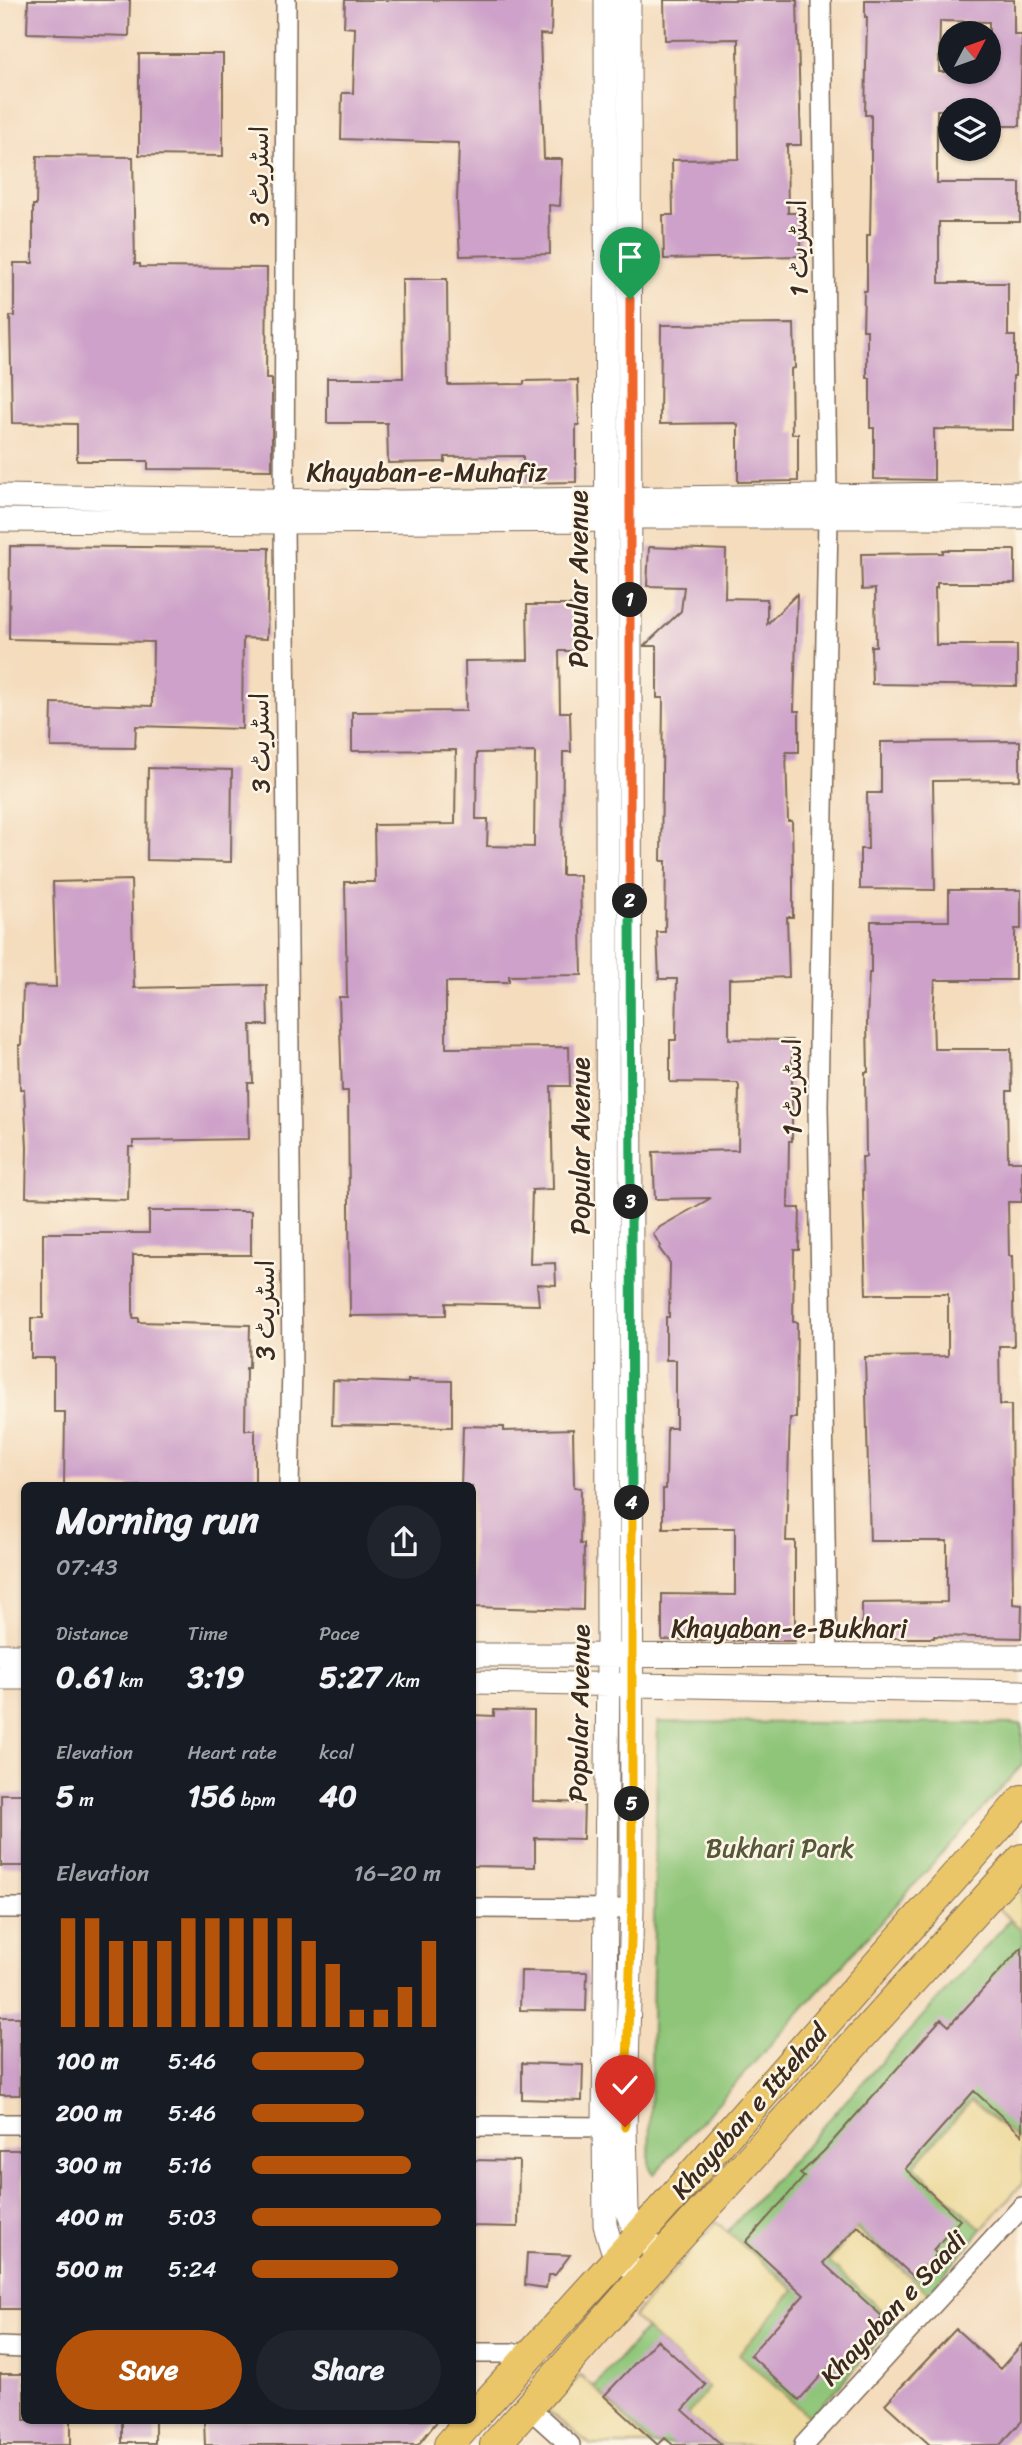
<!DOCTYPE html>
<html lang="en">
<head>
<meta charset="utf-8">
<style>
	body { margin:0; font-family:Sriracha,"Playpen Sans Arabic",sans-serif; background:#20242c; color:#f1f3f6; height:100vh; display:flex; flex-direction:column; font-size:26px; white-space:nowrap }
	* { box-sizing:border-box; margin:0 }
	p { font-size:23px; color:#9ea1a6 }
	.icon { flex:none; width:38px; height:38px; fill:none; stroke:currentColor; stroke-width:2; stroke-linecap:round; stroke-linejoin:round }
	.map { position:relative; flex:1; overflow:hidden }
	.details { position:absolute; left:21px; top:1482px; width:455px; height:942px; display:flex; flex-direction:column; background:#171b24; border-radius:10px; box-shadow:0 2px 5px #0004 }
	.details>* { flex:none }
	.needle { width:46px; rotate:49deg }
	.fabs { position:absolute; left:938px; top:21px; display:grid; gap:14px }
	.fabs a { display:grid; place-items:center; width:63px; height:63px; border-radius:50%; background:#171b24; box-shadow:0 2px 5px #0004; font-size:35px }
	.pin { position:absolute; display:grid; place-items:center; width:60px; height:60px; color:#fff; margin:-72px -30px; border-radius:50% 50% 50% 0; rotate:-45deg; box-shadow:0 0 7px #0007 }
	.pin .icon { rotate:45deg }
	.km { position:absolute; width:35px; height:35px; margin:-18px; border-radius:50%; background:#222; color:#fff; font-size:19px; line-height:35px; text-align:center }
	.round { display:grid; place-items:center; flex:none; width:74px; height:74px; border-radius:37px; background:#20242c }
	.head { display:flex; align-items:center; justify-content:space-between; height:119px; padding:0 35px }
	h1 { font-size:38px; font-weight:700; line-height:52px }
	.stats { display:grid; grid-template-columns:repeat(3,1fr); gap:10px; height:119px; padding:7px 35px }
	.stats div { display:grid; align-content:center }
	.stats b { font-size:30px; font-weight:700 }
	.stats small { font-size:19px; font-weight:400 }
	.stats p { font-size:19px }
	.chart { height:196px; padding:14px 35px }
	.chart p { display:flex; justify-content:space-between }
	.chart svg { width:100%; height:126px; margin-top:7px; stroke:#b45309; stroke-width:6 }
	.primary-button { display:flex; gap:14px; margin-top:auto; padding:14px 35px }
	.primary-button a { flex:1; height:80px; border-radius:42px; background:#b45309; color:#fff; font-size:28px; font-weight:700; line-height:80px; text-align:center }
	.primary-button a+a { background:#20242c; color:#f1f3f6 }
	ul { padding:0 35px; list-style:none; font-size:23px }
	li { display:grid; grid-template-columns:112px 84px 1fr; align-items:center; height:52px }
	li i { height:18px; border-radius:9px; background:#b45309 }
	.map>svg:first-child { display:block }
</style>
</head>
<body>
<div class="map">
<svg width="1022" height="2445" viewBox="0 0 1022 2445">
	<rect width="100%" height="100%" fill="#fcf5e5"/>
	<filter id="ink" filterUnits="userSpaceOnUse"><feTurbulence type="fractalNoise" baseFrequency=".0143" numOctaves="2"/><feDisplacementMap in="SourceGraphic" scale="14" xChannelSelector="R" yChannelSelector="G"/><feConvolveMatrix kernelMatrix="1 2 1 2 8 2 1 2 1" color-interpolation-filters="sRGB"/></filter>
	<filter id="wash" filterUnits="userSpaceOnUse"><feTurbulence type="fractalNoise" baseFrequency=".00686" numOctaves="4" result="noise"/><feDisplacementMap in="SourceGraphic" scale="28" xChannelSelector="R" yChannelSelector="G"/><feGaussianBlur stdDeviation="1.57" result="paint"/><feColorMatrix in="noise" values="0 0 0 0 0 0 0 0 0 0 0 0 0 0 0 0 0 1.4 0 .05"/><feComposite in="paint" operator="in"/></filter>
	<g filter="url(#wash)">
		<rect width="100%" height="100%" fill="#f4dcbd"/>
		<path fill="#8ec578" stroke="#64784b" stroke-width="2" d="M658,1722L1022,1724V1765L654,2174L649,2166Z
			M1010,1920L1022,1930V2143L971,2101L915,2167L982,2229L928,2293L856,2228L830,2261L895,2323L810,2418L739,2354L727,2232Z
			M646,2329L710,2388L721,2445H652L594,2387Z"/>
		<path fill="#eeda9e" stroke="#94825e" stroke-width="2" d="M1022,1878V1930L997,1908Z
			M971,2101L1022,2143V2184L982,2229L914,2166Z
			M716,2222L794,2290L739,2354L810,2418L786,2445H721L688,2415L709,2388L633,2317Z
			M856,2228L928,2293L895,2323L829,2262Z
			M580,2376L594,2387L652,2445H591L548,2411Z"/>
		<g id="blocks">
			<path fill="#cda1c9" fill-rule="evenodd" d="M28,0H130L129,36L27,33Z
				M345,0H552L551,35L540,34L544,159H562L560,206L549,205L550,254L460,256L457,202L459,143L341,139L342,93H353L355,28L344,27Z
				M664,0H797L801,145H787L788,213H801V256L664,259L663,215H673L672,160L739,159L738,39L665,40Z
				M865,0H1014V35H1022L1020,126H989V110H937V183H1020V222H939V283H1008V336H1015V376H1013V430L934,429V480L874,479V428H870V378H867V330H863L864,291H867V235H870L871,180V115H865L867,17H865ZM940,21L989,22V72H939Z
				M139,54H223V156L139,155Z
				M37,156L133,157L135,264H140V267L267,268L266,379H272V470L148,469V461H77V424L12,423L10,316H14V263H33V205H36Z
				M402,279H447L448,385L524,384V381L578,380L579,425H576V482L524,483L523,456L445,457V462L388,463L387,423H327V378H403Z
				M794,324L795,368L791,369L792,434H798V481L738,482V425L735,423L660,424L661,325Z
				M10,546L269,548L267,639L243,638L242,729L136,726L135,748L51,747L52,703L152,706L153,642L9,639Z
				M649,547L726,550L725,598L767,599V624L797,594L794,711H799V752H786L788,821H792L793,874V917H787L789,977L729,979V1039L792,1040V1141H789L788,1208H800L799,1250H794L793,1322H797L796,1418H790L786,1541H795V1641L662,1640V1594L735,1595V1528H663V1489H666L667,1428H676V1360H666V1317H669L670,1263L659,1248L661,1246L653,1234L660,1227L711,1198L655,1199L653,1152L738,1150L739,1086L737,1083L670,1082V1040H676L677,979H659L657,932H665L666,861H661L663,698H657V646H644L681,611L684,587L647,586Z
				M943,550H1015V583H937V588H935L936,645H1017V686L872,684L871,646H876L875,589L862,590L861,554L943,553Z
				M527,605H578L579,651H559L560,712H570L571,752H563L562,875H580L582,975L509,976V982H446V1048L569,1047L570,1086H551L553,1189L532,1190L530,1264L555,1263L556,1285L537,1284L539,1305L446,1303V1315L350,1316L348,1091H342L339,997H347L345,882H375L374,825L455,824L456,750L352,751V712L466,711L465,661L528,660ZM535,752L534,847L487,846L488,819H476L477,753Z
				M1020,741V780L933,781L935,890L860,889V849H868L867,793H881V742Z
				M148,768L232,770L231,862L147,860Z
				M131,880L134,988L267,985L268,1025H251L253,1083H248L249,1139L133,1141V1147H129L128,1200L26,1197L27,1148L24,1089H20L19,1045H21L23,986L56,987L53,882Z
				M949,890H1021V929H1015V980H935L933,1014L934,1049H1011L1012,1091H1007L1008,1161H1022V1202H1008L1009,1256H1012L1014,1346H999L1000,1405H1011L1013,1604L1022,1605L1021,1638L934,1636V1638H862V1603L947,1602V1541H870L865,1357L948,1356V1294H866L862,1157H866L865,1072H868L867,1022L869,973H871V921H949Z
				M149,1211H251V1255H133V1318H139V1322L250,1325L249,1368H246L245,1430H255V1486H64L65,1412H54V1358H31V1318H43V1233H149Z
				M333,1380L408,1383V1380L452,1381V1427L332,1425Z
				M463,1426L504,1427V1431L573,1429L574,1487L581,1488L580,1544H584L583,1610L472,1607V1486H461Z
				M494,1710L534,1711L533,1801L584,1803L583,1839L535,1838V1867L472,1866V1715L494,1716Z
				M1,1794H24V1866H1Z
				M1022,1947V2135L974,2091L905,2169L960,2220L933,2250L937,2254L915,2278L858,2226L823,2263L883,2317L833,2372L828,2368L799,2400L750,2355L804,2295L746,2242L804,2177L800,2174L824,2151L941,2019L949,2026Z
				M521,1971L587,1972L586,2011L520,2010Z
				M0,2017H20V2095H0Z
				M522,2063L583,2065L582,2101L522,2099Z
				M0,2150H22L23,2309H0Z
				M472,2160L519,2161L518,2227L472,2226Z
				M527,2253L570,2255L555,2275H548L546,2288L525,2285Z
				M956,2329L1000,2369L1022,2344V2421L1000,2445H930L885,2404Z
				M657,2340L706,2385L683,2410L722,2445H673L665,2438L658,2445L604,2396Z
				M0,2374H24V2420H71V2445H0Z
				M122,2420H155V2443H122Z
				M204,2420H438L418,2445H205Z"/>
		</g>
	</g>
	<g filter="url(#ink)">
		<use href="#blocks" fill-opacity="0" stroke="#7c6856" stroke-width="2"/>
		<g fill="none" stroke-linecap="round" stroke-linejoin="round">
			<defs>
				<path id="minor" d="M286,0L284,522L292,1369L289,1486
					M821,0L827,495
					M827,1657L818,1106L828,517
					M0,1908H24
					M472,1908L632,1909
					M0,2124H24
					M472,2126L618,2127
					M0,2347L24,2348
					M472,2353H516L526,2360
					M529,2408L570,2445
					M804,2445L1022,2207"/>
				<path id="tertiary" d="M606,0L608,1656L604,2126L605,2225L612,2248L630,2267
					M629,0L632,1909L625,2127L627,2211C632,2231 648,2242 662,2256
					M0,496L400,502L1022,493
					M0,520L284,522L606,520L629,517H1022
					M0,1655H24
					M472,1655L1022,1656
					M0,1678H24
					M472,1682L1022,1692"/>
				<path id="primary" d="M472,2419L640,2234L1022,1800
					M449,2445L471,2420
					M495,2445L662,2256L1022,1859"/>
			</defs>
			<use href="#minor" stroke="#7c6856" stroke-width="22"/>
			<use href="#tertiary" stroke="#7c6856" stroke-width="25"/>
			<use href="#primary" stroke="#7c6856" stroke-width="32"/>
			<use href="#minor" stroke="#fff" stroke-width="19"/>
			<use href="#tertiary" stroke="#fff" stroke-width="23"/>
			<use href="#primary" stroke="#ebc669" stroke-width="30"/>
		</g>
	</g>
	<g fill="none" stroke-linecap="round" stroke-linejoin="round" filter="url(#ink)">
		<defs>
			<path id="split-1" d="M630,600V299"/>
			<path id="split-2" d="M630,600V901"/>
			<path id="split-3" d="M630,901L631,1202"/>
			<path id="split-4" d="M631,1202L632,1503"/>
			<path id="split-5" d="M632,1804V1503"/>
			<path id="split-6" d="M625,2127L632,1909V1804"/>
		</defs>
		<use href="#split-1" stroke="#fff" stroke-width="14"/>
		<use href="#split-2" stroke="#fff" stroke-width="14"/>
		<use href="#split-3" stroke="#fff" stroke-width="14"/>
		<use href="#split-4" stroke="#fff" stroke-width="14"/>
		<use href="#split-5" stroke="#fff" stroke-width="14"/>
		<use href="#split-6" stroke="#fff" stroke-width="14"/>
		<use href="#split-1" stroke="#f0652b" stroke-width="9"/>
		<use href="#split-2" stroke="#f0652b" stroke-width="9"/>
		<use href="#split-3" stroke="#22a559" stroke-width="9"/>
		<use href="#split-4" stroke="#22a559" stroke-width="9"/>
		<use href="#split-5" stroke="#f5b400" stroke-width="9"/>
		<use href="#split-6" stroke="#f5b400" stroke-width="9"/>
	</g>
	<g text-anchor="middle" stroke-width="5" stroke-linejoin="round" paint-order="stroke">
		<g font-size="26" fill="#3b2a1e" stroke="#fcf5e5">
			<text transform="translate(259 176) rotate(-90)" y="9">اسٹریٹ 3</text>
			<text transform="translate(798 248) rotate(-91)" y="9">اسٹریٹ 1</text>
			<text x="427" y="481">Khayaban-e-Muhafiz</text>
			<text transform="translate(578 579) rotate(-90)" y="9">Popular Avenue</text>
			<text transform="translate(260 743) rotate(-91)" y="9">اسٹریٹ 3</text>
			<text transform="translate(792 1087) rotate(-90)" y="9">اسٹریٹ 1</text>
			<text transform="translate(580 1146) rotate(-90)" y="9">Popular Avenue</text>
			<text transform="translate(265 1310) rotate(-90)" y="9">اسٹریٹ 3</text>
			<text x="789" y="1637">Khayaban-e-Bukhari</text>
			<text transform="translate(579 1713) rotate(-89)" y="9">Popular Avenue</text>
			<text transform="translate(749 2111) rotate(-49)" y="9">Khayaban e Ittehad</text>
			<text transform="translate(893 2308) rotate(-47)" y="9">Khayaban e Saadi</text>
		</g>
		<g font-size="26" fill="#545839" stroke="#fcf5e5">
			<text x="780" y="1857">Bukhari Park</text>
		</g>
	</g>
</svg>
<div class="fabs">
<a><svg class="needle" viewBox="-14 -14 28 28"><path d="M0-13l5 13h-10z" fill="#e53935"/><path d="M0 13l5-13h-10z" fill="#9ea1a6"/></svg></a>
<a><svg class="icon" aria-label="layers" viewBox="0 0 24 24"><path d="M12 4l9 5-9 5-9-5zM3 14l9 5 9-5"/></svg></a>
</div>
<div class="pin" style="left:630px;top:299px;background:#1e9e55"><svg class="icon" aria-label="arrive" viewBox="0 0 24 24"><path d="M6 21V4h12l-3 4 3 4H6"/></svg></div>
<div class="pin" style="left:625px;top:2127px;background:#d93025"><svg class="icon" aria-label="check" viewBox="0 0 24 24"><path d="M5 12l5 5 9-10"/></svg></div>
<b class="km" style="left:630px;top:600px">1</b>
<b class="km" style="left:630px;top:901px">2</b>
<b class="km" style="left:631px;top:1202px">3</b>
<b class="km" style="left:632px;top:1503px">4</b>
<b class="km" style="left:632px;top:1804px">5</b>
<section class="details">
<div class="head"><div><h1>Morning run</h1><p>07:43</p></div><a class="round"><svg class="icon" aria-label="share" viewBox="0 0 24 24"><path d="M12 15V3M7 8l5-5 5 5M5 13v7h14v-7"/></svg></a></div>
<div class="stats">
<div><p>Distance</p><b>0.61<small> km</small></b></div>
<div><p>Time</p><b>3:19</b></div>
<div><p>Pace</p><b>5:27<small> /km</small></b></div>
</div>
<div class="stats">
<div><p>Elevation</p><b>5<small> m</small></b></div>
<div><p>Heart rate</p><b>156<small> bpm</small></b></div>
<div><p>kcal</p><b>40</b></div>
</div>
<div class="chart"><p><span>Elevation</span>16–20 m</p>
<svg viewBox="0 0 160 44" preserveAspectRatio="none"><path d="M5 44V6M15 44V6M25 44V14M35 44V14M45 44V14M55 44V6M65 44V6M75 44V6M85 44V6M95 44V6M105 44V14M115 44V22M125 44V38M135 44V38M145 44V30M155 44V14"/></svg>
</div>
<ul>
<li><b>100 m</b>5:46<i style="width:59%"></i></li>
<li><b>200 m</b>5:46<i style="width:59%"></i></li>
<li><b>300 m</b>5:16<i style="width:84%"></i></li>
<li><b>400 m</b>5:03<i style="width:100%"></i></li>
<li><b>500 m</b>5:24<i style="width:77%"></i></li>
</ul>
<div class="primary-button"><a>Save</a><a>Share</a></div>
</section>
</div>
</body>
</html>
